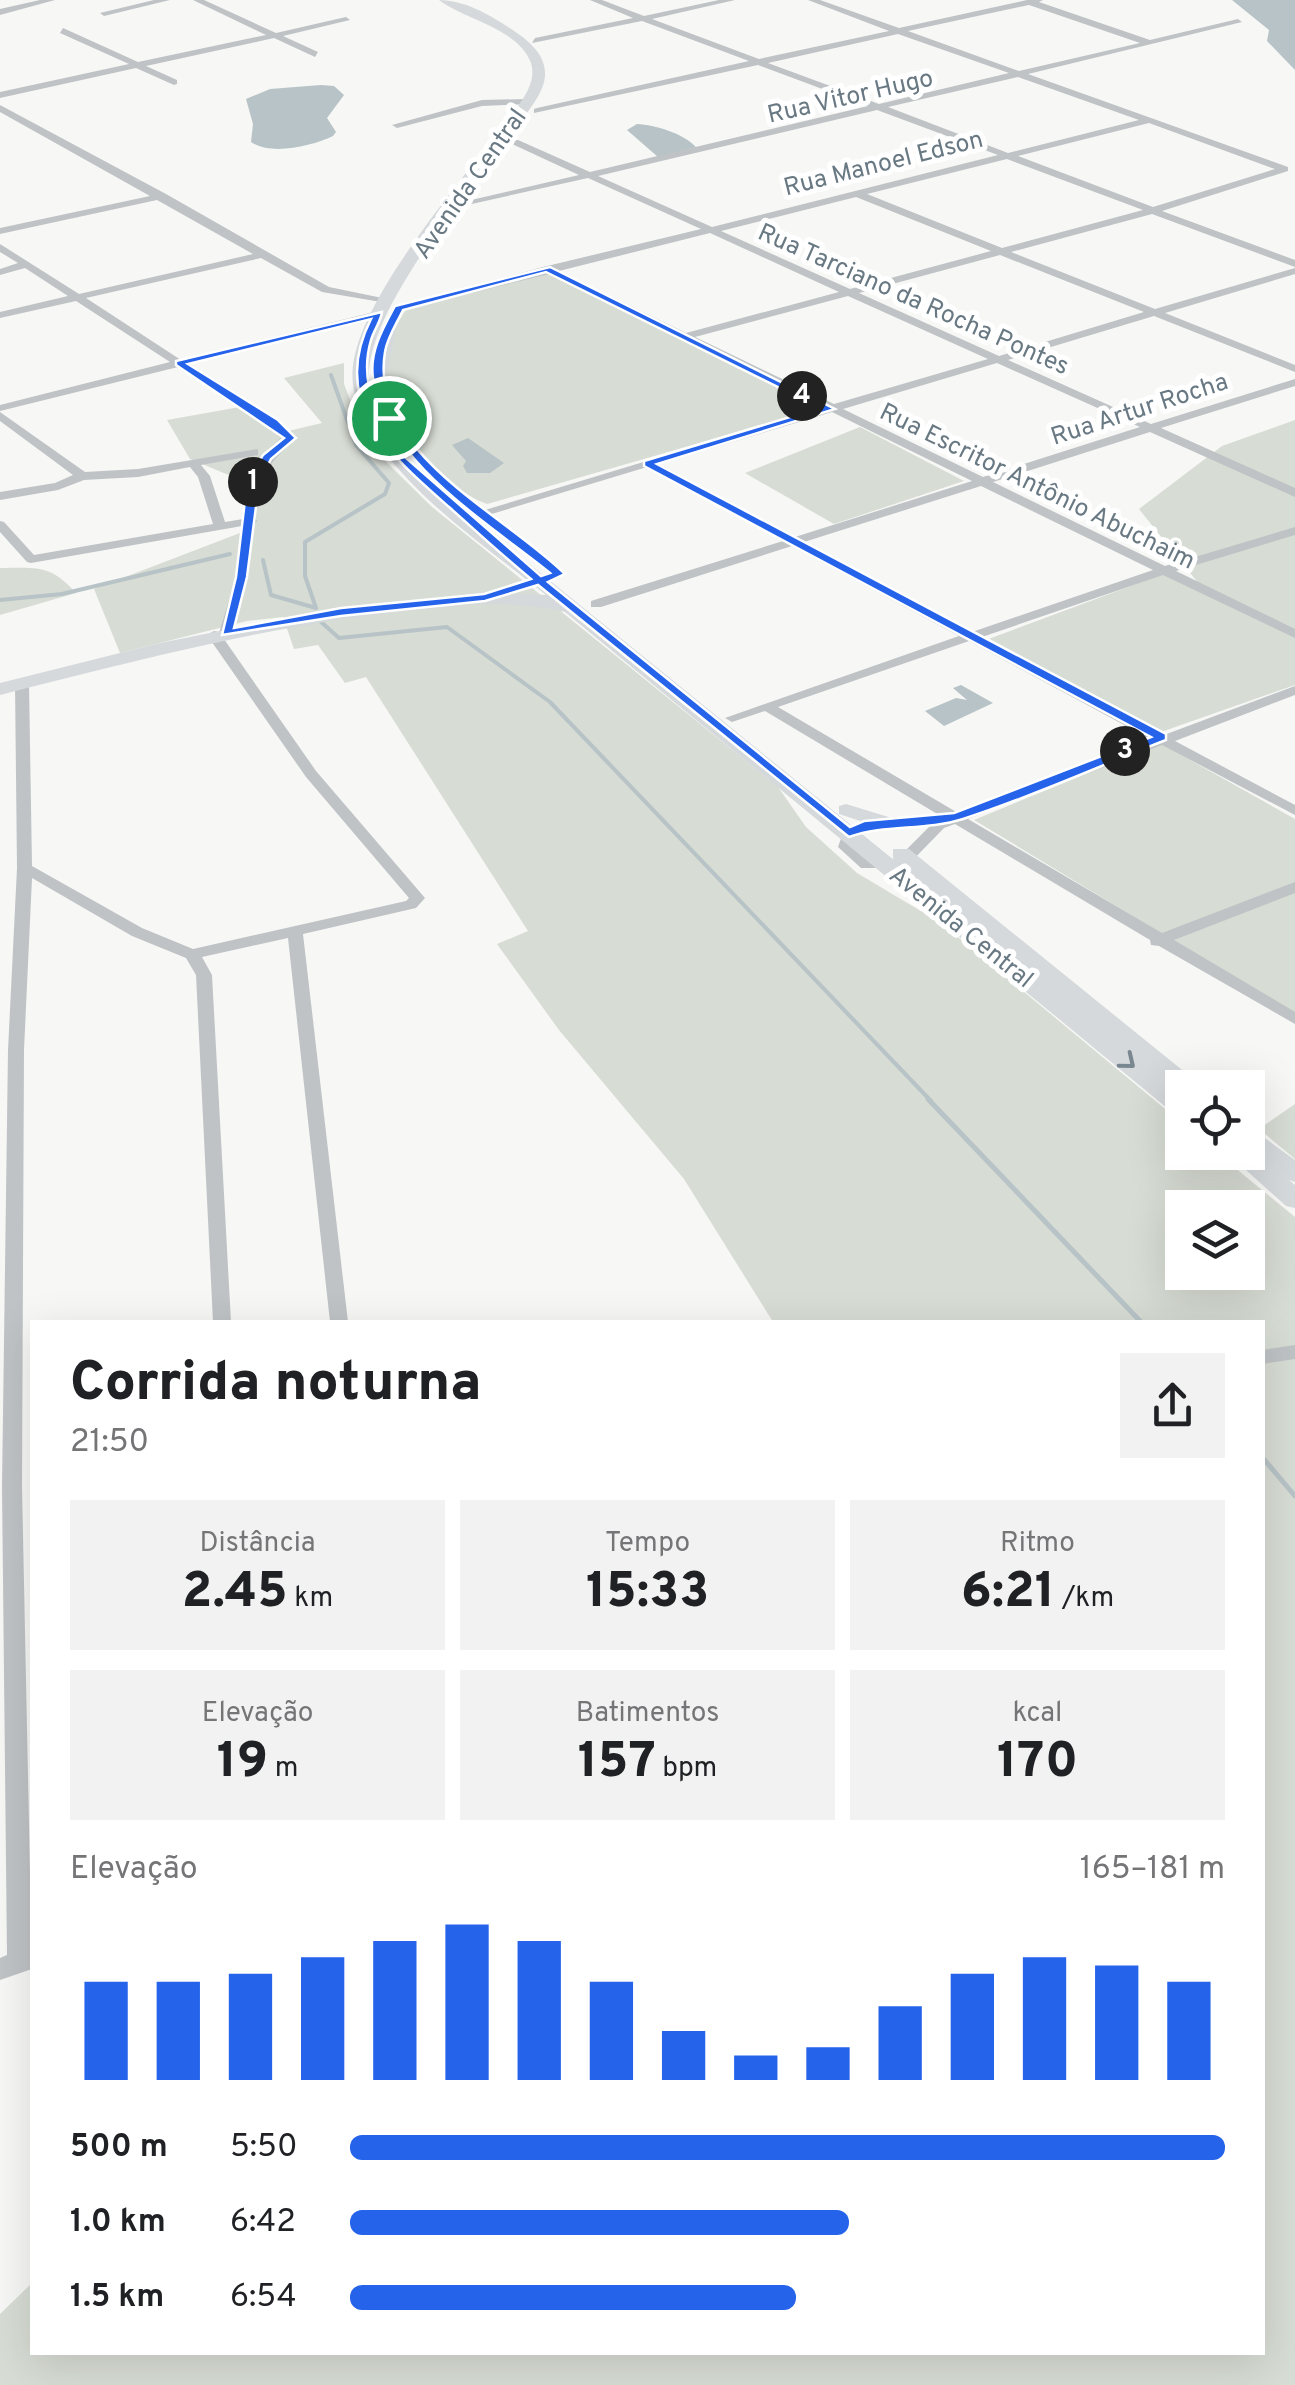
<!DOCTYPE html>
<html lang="pt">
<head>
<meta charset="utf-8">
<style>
	body { margin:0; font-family:Overpass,sans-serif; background:#f2f2f2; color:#202124; height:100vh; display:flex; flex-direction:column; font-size:38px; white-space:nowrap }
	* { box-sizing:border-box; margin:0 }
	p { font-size:32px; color:#757577 }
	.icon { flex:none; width:55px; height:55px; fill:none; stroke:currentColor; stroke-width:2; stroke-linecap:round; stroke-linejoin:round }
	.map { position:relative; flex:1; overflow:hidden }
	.drawer { position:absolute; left:30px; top:1320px; width:1235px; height:1035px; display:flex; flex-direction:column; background:#fff; border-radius:0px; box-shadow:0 10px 40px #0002 }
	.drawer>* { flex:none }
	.buttons { position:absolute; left:1165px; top:1070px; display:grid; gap:20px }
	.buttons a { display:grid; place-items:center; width:100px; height:100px; border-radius:0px; background:#fff; box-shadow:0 10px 40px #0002; font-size:50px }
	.pin { position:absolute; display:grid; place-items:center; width:85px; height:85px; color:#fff; margin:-42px; border:5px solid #fff; border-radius:50%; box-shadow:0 2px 10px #0007 }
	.km { position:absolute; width:50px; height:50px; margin:-25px; border-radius:50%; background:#222; color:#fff; font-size:28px; line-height:50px; text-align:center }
	.round { display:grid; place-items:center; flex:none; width:105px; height:105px; border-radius:0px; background:#f2f2f2 }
	.head { display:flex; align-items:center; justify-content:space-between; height:170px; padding:0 40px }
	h1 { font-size:55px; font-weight:800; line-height:75px }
	.metrics { display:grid; grid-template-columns:repeat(3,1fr); gap:15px; height:170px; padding:10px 40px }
	.metrics div { display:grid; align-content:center; border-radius:0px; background:#f2f2f2; text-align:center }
	.metrics b { font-size:50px; font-weight:800 }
	.metrics small { font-size:28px; font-weight:400 }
	.metrics p { font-size:28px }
	.chart { height:280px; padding:20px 40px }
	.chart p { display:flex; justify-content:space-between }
	.chart svg { width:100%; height:180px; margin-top:10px; stroke:#2563eb; stroke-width:6 }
	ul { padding:0 40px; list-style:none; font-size:32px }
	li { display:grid; grid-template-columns:160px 120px 1fr; align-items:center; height:75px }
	li i { height:25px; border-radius:12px; background:#2563eb }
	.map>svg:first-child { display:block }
</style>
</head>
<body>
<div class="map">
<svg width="1295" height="2385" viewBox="0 0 1295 2385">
	<rect width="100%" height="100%" fill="#f7f7f5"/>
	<path fill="#d7dcd4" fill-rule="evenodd" d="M548,272L825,407L487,504C436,485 383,414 385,359C385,342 398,323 406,309Z
		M344,363V384L367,443L432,507L778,787L806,827L857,873L941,923L1182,1123V1152L1217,1153L1295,1217V2385H0V2314L32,2283V2352H1262V1322H773L684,1179L559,1030L497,944L528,931L366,677L345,683L318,645L294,649L283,617L247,621L120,653L94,589L253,528L247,517L243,481L190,459L167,420L240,407L280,433L322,423L284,378ZM1182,1208H1248V1272H1182Z
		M1295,420V685L1161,732L986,640L1163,574L1203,589L1139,509L1222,446Z
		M860,427L964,481L834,524L745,473Z
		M0,568C37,568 50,564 76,593L0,615Z
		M1160,743L1295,819V1014L974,820Z
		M1295,1104V1159L1259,1129Z"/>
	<path fill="#b7c3c6" d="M1232,0H1295V70L1267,41L1269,30Z
		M321,85L334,86L344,95L327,118L336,132L333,136C312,146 271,156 251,142L253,124L246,99L270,89Z
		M637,124C655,125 683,133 696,147L658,157L627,130Z
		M468,438L504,463L490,473H467L463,466L466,461L452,445Z
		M961,685L993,703L944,726L925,711L956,698L967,700L953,688Z"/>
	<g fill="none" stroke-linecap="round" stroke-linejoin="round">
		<path stroke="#b7c3c6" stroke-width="4" d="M263,560L271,595L316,608
			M0,600L62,594L230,554
			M316,608L305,576V542L385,494L389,483L356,445L331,375
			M320,621L339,638L447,627L550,702L931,1101"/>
		<path stroke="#b7c3c6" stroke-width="5" d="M928,1099L1141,1322
			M1262,1457L1295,1496"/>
		<path fill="#bfc3c6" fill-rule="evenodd" d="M40,0H55L0,15V9Z
			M154,0H170L104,16L100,13Z
			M193,0H204L276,33L346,17L350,20L283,36L318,52L315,57L274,38L146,66L177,80V84L174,85L136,68L0,98V92L129,64L60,33L63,28L138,62L266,35Z
			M590,0H602L644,16L719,0H735L652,19L759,59L889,31L808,0H820L899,28L1027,0H1043L1039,2L1150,40L1238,19L1242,22L1028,74L1288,167V171L1162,211L1295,260V267L1152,214L1011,252L1155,309L1295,268V274L1165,313L1295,365V372L1154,316L1008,360L1151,424L1295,379V386L1161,428L1295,488V497L1150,432L993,482L1165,566L1295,527V535L1176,571L1295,629V638L1163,575L982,637L1164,735L1295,686V695L1175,741L1295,805V815L1162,745L968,819L1162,933L1295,882V893L1174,940L1295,1012V1024L1159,946L1151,945L1150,940L955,824L944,828L905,868H861L838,847L844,830L870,821L939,815L765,711L732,722L725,718L959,636L792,546L601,607H591V601L783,541L647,467L485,516L475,513L822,408L549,274L399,311L394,308L543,267L701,229L588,178L467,205V201L579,175L512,144V140H518L590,172L868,106L758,65L534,113V109L537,108L749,61L642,21L532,43L535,38L633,18ZM1029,5L1140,43L1019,71L908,31ZM898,34L1009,73L879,104L768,63ZM1018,77L1139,120L1008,153L888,107ZM877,110L998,155L712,227L598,176ZM1149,123L1275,169L1153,207L1018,156ZM1007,159L1143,210L1002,248L867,194ZM856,197L991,251L850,289L721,231ZM710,233L839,292L686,333L559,271ZM1000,255L1144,312L999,356L859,293ZM848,296L988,359L834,404L695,337ZM997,363L1140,427L983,477L843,409ZM832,412L972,481L795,537L659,464ZM981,486L1153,570L972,632L804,542ZM969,641L1152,740L958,813L778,707ZM932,824L896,860H870L853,846L856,835L863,832Z
			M526,99L529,100V104L482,106L397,128L392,125L482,100Z
			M0,105L166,194L329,287L392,300L387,303L322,292L261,258L86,298L181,360L378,311L383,314L189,364L292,432L296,438C263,471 261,470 255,518L257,521L254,524L248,577L231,636L226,637L219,633L236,577L242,526L31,563L27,562L0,532V521L4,522L34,555L213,524L198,477L190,467L138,477L84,480L58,490L0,500V492L55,483L73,475L0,421V412L85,472L138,469L258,449V455L201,465L210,476L225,522L243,519L247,483L263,454L283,436L178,367L0,411V405L170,362L76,301L0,318V312L68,296L25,268L0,275V269L18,263L0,252V244L79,294L253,254L157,200L0,234V228L150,196L0,112Z
			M214,631L219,632L316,771L425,898L416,908L303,934L348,1322H330L288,938L202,957L212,975L231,1322H213L196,975L186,958L132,936L32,878L24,1050L22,1487L32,1969L0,1980V1958L7,1955L2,1487L8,1050L17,868L15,683L22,679L29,683L32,866L142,928L193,949L406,901L409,898L306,777L207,635Z
			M1295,1345V1359L1262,1364V1350Z"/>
		<path fill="#d5d9dc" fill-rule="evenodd" d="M439,0C464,0 488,14 508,27C524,37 545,52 545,73C546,93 524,116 512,132C472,186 365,312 369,379C372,435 424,477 464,511L1027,968L893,859V849H909L1197,1082L1201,1088H1182V1115L1173,1113L565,612C509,598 455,606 398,612C262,627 132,662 0,695V683L160,643L320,611L480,593L546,595C490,550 426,507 382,449C365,426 349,395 353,365C363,293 460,183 505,123C517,107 538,85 531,63C518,28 465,20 439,0Z
			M388,326L396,331L387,374L397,417L389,422L381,417C370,386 367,357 382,328Z
			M846,804L895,819L899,824L888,830L839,814V806Z
			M1248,1126L1295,1160V1182L1289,1180L1295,1185V1208L1286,1206L1226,1152H1248Z"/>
	</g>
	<defs><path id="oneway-chevron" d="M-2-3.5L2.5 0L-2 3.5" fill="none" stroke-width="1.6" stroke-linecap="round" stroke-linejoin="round" transform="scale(2.5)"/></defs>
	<use stroke="#798790" href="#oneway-chevron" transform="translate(1128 1062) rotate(39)"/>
	<path fill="#2563eb" stroke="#fff" stroke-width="2.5" fill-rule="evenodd" d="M550,267L835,409L657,464L1166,734V740C1099,766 1032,797 963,819C925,831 885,824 849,837L538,585L485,601L341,616L222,635L236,577L247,483L263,455L284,438L176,365V361L382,312C381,321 374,330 371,340C359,380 376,419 398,451L541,576L550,573C491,525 383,460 373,378C369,352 383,328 395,306ZM546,272L820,408L644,461V466L1151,737L954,813L864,821L850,827L548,582L565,574C505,514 368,453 385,352C387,338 397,323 403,310ZM371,319C328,403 391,456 449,507C476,531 503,556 531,579L484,594L341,608L234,628L247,577L259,483L271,459L296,438L278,420L188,364Z"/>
	<g text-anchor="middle" stroke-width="10" stroke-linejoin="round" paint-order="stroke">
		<g font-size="25" fill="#697983" stroke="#fff">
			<text transform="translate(850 95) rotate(-13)" y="9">Rua Vitor Hugo</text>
			<text transform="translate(883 162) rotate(-14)" y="9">Rua Manoel Edson</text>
			<text transform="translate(469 183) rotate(-55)" y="9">Avenida Central</text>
			<text transform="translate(914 298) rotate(24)" y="9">Rua Tarciano da Rocha Pontes</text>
			<text transform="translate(1139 408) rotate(-18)" y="9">Rua Artur Rocha</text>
			<text transform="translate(1038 485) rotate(26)" y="9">Rua Escritor Antônio Abuchaim</text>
			<text transform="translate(962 926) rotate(39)" y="9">Avenida Central</text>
		</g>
	</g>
</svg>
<div class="buttons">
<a><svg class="icon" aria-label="locate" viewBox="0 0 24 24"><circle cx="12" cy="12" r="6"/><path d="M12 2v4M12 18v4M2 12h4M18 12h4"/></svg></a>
<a><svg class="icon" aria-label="layers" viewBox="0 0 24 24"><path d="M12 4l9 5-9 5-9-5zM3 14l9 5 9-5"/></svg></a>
</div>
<div class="pin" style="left:389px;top:418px;background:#1e9e55"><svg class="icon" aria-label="arrive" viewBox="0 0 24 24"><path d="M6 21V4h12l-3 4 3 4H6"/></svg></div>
<b class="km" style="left:253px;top:482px">1</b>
<b class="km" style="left:1125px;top:751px">3</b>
<b class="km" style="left:802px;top:396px">4</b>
<section class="drawer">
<div class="head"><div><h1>Corrida noturna</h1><p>21:50</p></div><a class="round"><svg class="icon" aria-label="share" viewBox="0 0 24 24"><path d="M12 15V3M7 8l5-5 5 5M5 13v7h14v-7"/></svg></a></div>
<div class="metrics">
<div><p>Distância</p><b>2.45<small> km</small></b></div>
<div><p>Tempo</p><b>15:33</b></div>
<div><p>Ritmo</p><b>6:21<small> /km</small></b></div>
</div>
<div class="metrics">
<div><p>Elevação</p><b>19<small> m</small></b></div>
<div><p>Batimentos</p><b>157<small> bpm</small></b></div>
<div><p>kcal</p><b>170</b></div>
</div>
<div class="chart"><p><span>Elevação</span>165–181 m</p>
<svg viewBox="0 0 160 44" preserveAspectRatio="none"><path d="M5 44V20M15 44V20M25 44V18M35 44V14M45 44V10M55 44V6M65 44V10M75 44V20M85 44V32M95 44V38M105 44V36M115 44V26M125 44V18M135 44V14M145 44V16M155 44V20"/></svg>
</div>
<ul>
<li><b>500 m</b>5:50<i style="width:100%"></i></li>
<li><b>1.0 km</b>6:42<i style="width:57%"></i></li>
<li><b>1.5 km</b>6:54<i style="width:51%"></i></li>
</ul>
</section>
</div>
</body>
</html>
